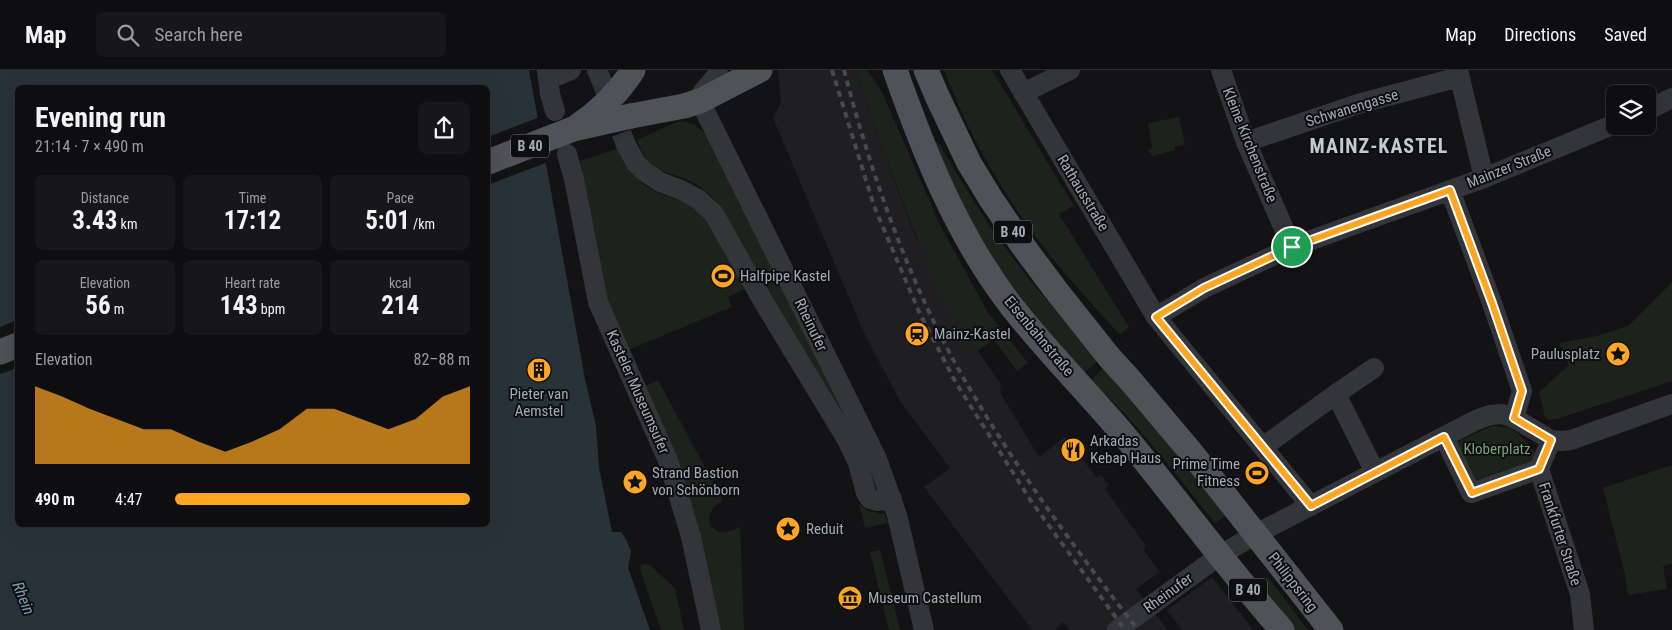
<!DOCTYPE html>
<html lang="en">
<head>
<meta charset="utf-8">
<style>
	body { margin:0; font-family:"Roboto Condensed",sans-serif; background:#171719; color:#f1f3f6; height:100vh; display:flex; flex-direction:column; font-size:19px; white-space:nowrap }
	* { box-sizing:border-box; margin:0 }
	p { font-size:16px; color:#9b9c9f }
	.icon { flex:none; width:28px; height:28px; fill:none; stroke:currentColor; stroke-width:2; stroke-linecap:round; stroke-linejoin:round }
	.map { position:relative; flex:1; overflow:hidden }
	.drawer { position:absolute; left:15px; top:15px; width:475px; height:442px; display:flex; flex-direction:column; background:#0e0e10; border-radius:8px; box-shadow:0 5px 20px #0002,0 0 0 1px #2e2e30 }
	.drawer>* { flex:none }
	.controls { position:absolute; left:1606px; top:15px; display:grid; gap:10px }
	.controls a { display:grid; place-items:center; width:50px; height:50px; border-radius:8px; background:#0e0e10; box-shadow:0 5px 20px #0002,0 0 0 1px #2e2e30; font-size:25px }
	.pin { position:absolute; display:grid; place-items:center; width:42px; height:42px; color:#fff; margin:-21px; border:2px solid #fff; border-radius:50%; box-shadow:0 1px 5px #0007 }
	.round { display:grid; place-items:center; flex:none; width:52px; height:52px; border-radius:8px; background:#171719 }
	.headline { display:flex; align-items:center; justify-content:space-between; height:85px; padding:0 20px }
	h1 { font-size:28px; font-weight:700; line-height:38px }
	.stats { display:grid; grid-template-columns:repeat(3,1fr); gap:8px; height:85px; padding:5px 20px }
	.stats div { display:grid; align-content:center; border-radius:8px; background:#171719; text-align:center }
	.stats b { font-size:25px; font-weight:700 }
	.stats small { font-size:14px; font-weight:400 }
	.stats p { font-size:14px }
	.chart { height:140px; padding:10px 20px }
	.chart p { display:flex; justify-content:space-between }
	.chart svg { width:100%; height:90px; margin-top:5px; fill:#fea621; opacity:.7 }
	ul { padding:0 20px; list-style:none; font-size:16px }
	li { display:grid; grid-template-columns:80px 60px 1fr; align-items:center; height:38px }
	li i { height:12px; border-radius:6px; background:#fea621 }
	header { display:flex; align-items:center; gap:30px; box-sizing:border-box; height:70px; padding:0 25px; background:#0e0e10; border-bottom:1px solid #2e2e30 }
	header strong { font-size:24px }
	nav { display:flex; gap:28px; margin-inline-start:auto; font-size:18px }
	.search { width:350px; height:45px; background:#171719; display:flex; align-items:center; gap:12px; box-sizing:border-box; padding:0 18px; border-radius:8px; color:#9b9c9f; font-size:19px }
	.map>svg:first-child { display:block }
</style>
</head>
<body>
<header>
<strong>Map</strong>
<div class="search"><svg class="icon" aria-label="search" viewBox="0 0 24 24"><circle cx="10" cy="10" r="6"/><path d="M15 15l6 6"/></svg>Search here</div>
<nav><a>Map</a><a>Directions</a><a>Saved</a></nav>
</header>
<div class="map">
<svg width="1672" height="560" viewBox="0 0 1672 560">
	<rect width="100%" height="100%" fill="#131315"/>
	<path fill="#1f1f22" d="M778,0H856L877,64L917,171L922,169L930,188L926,190L970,269L1000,313L1001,324L1039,387L1066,366V369L1078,385L1079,384L1097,408L1101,405L1109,415L1105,419L1146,476L1143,479L1160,502L1136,519L1168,560H1070L1063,552L1055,560H1032L924,417L950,398L900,331L864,263L773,48L781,33Z
		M1212,507L1252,558L1250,560H1182L1167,540Z"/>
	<path fill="#1b231b" d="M856,0H867L881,20L939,153L987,241L1028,293L1017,301L994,270L977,281L944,232L925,190L930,188L922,170L918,171L877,64Z
		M944,0H992L1074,136L1059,144L1129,257L1120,265C1092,234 1063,203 1038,170C999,118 967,60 944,0Z
		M1179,47L1185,75L1175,77V80L1153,86L1148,80L1152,78L1148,53Z
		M683,51L694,54L708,66L881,420L876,422L719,136C710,124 700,115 686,109C673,104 658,102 648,91C643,85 640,77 637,70L677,52Z
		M937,71C961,110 984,150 1012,187C1039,223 1070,256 1100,289L1084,303L1039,255L978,171L933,73Z
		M620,78C630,103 639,116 666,126C675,129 686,132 694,138C716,153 733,195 747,218L728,227L732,237L628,280L604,222L580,91Z
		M1672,212V311L1557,349L1548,350L1545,347L1539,322L1569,295L1559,273L1597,266L1628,256Z
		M1106,296L1229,444L1215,453C1175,403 1138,354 1091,310Z
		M658,310L723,431C705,438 704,461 723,462C729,462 735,459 740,457L744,560H719L645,316Z
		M1492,356L1512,358L1531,376L1536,385L1532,391L1472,411L1453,374Z
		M1672,395V494L1663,496L1667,519L1628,525L1625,505L1603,418Z
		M859,434L868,441L885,444L888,453L865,458Z
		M880,480L900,560H889L870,482Z
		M644,494L650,495L675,518L684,560H661L640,500L641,495Z
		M1268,507L1308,560H1292L1257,515Z"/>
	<path fill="#283339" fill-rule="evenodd" d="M0,0H529L585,309L596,356L599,398L612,462H621L626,469L631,482L628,498L650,560H0ZM18,18H488V455H18Z"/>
	<path fill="#131315" d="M540,47L548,92L488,115V67Z
		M17,250L18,298L0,304V257Z"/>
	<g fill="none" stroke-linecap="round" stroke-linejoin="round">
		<path stroke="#303135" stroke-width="20" stroke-dasharray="20 10" stroke-linecap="butt" d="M600,7L626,75"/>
		<path stroke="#34353a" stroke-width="20" d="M547,0L550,24L555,41
			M597,0L600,7
			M1010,0L1156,247L1311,436
			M1221,0L1246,72L1292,177
			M1458,0L1484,108
			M718,4L702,23L700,31L877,389L897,445L924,560
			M549,9L571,0
			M1023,23L1070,0
			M1648,40L1672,28
			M1246,72L1358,34L1459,7
			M626,75L636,93L645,102L660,112L681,120L698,129L714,144L763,231L846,368L858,393L866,423L870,429L877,431L892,429
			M567,84L574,109L598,232L669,393L691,467L711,560
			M1450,120L1492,233L1522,321L1514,348
			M1156,247L1204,218L1292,177L1484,108L1615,54
			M1336,324L1374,298
			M1444,367L1471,423L1539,399
			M1551,370L1539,399L1580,524L1584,560
			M1263,377L1336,324L1375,402
			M1117,560L1219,486L1256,464L1476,350L1490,345L1502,344L1514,348L1551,370L1562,371L1571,370L1672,334"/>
		<path stroke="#4f5259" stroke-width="25" d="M895,0C924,82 956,163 1009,233C1046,281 1089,323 1128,370C1180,433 1228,499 1282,560
			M926,0L937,26L969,93L991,129L1023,176L1055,219L1109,287L1130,310L1190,381L1331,560
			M631,46L684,36L700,31L760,0
			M0,282L18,275"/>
		<path stroke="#46494f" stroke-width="4" stroke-dasharray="6 5" stroke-linecap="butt" d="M832,0L874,136L920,244L956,313L1031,431L1125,560
			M844,0C872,107 909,213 964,309C1015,397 1076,480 1138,560"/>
		<path stroke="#4f5259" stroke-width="25" d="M579,55C601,40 619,22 633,0
			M488,92L573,59L631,46"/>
	</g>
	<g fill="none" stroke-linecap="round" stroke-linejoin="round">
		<defs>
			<path id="route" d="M1450,120L1492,233L1522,321L1514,348L1551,370L1539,399L1472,423L1444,367L1311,436L1156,247L1204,218L1292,177Z"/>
		</defs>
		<use href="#route" stroke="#fff" stroke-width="10"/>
		<use href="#route" stroke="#fea621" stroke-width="6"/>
	</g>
	<defs>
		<symbol id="stadium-disc" viewBox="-11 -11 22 22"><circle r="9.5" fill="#fea621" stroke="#0e0e10"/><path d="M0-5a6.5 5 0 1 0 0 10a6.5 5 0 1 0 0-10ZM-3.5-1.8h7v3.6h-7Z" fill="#111"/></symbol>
		<symbol id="station-disc" viewBox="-11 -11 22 22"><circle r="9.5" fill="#fea621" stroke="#0e0e10"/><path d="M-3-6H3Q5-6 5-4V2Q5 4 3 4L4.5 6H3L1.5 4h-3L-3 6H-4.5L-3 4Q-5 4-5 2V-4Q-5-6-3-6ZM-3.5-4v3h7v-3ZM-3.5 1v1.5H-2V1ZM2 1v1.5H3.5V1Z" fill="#111"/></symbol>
		<symbol id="sight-disc" viewBox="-11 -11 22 22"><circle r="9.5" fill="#fea621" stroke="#0e0e10"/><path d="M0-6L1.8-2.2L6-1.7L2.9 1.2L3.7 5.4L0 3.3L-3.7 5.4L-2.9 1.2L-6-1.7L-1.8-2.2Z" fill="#111"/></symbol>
		<symbol id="building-disc" viewBox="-11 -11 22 22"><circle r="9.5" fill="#fea621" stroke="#0e0e10"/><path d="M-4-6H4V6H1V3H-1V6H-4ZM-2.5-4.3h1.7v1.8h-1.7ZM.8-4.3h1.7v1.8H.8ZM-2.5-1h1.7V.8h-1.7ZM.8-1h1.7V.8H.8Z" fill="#111"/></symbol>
		<symbol id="restaurant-disc" viewBox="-11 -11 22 22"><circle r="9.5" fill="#fea621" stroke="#0e0e10"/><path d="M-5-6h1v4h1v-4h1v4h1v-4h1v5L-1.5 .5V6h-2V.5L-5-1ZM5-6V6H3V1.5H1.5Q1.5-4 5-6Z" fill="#111"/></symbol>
		<symbol id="museum-disc" viewBox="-11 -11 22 22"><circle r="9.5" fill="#fea621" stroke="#0e0e10"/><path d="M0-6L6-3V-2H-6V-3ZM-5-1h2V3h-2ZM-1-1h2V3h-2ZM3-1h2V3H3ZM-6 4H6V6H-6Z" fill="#111"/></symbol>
	</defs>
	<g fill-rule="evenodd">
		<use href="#stadium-disc" x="709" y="192" width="28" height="28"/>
		<use href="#station-disc" x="903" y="250" width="28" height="28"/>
		<use href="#sight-disc" x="1604" y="270" width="28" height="28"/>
		<use href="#building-disc" x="525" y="286" width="28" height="28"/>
		<use href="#restaurant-disc" x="1059" y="366" width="28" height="28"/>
		<use href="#stadium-disc" x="1243" y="389" width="28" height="28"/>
		<use href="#sight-disc" x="621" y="398" width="28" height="28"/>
		<use href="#sight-disc" x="774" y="445" width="28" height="28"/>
		<use href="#museum-disc" x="836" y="514" width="28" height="28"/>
	</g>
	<g text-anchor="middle" stroke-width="4" stroke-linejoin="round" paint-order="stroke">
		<g fill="#0e0e10" stroke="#767b84" stroke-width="1">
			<rect x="511" y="64.5" width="38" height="23" rx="4"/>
			<rect x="994" y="150.5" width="38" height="23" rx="4"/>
			<rect x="1229" y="508.5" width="38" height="23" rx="4"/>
		</g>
		<g font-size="14" font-weight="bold" fill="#a3aab6">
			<text x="530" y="81">B 40</text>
			<text x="1013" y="167">B 40</text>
			<text x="1248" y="525">B 40</text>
		</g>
		<g font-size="15" fill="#a3aab6" stroke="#0e0e10">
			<text transform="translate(1352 38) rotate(-17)" y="5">Schwanengasse</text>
			<text transform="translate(1250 75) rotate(68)" y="5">Kleine Kirchenstraße</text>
			<text transform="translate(1509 97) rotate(-22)" y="5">Mainzer Straße</text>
			<text transform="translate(1083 123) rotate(59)" y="5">Rathausstraße</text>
			<text transform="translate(811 255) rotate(64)" y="5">Rheinufer</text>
			<text transform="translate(1039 266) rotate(50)" y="5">Eisenbahnstraße</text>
			<text transform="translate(638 322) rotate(66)" y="5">Kasteler Museumsufer</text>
			<text transform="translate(1560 464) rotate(72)" y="5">Frankfurter Straße</text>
			<text transform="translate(1293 512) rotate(52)" y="5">Philippsring</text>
			<text transform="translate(1168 523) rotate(-36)" y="5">Rheinufer</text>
		</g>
		<g font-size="15" fill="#a3aab6" stroke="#0e0e10" text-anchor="start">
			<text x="740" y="211">Halfpipe Kastel</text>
			<text x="934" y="269">Mainz-Kastel</text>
			<text x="1600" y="289" text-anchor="end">Paulusplatz</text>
			<text x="539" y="329" text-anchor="middle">Pieter van<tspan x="539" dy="17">Aemstel</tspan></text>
			<text x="1090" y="376">Arkadas<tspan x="1090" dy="17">Kebap Haus</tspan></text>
			<text x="1240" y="399" text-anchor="end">Prime Time<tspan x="1240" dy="17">Fitness</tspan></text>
			<text x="652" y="408">Strand Bastion<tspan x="652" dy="17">von Schönborn</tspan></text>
			<text x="806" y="464">Reduit</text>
			<text x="868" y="533">Museum Castellum</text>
		</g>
		<g font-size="15" fill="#79a379" stroke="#0e0e10">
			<text x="1497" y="384">Kloberplatz</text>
		</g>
		<g font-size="16" font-style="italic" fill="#779cb4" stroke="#0e0e10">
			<text transform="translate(24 528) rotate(68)" y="6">Rhein</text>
		</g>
		<g font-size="20" font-weight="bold" letter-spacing="1" fill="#c5c9d2" stroke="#0e0e10">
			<text x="1379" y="83">MAINZ-KASTEL</text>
		</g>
	</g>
</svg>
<div class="controls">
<a><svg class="icon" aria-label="layers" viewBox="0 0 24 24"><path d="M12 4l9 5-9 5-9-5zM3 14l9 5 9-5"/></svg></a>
</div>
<div class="pin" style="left:1292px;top:177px;background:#1e9e55"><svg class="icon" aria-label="arrive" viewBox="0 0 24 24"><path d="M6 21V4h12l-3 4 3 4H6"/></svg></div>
<section class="drawer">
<div class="headline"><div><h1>Evening run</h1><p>21:14 · 7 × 490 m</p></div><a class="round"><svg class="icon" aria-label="share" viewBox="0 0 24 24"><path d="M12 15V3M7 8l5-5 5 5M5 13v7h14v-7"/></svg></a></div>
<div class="stats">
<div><p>Distance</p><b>3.43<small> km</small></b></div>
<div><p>Time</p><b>17:12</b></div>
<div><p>Pace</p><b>5:01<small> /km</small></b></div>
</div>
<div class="stats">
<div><p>Elevation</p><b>56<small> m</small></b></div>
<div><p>Heart rate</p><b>143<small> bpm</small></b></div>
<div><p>kcal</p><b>214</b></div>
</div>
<div class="chart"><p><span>Elevation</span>82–88 m</p>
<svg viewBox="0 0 160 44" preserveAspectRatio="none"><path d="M0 44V6L10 11L20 17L30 22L40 27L50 27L60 33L70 38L80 33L90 27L100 17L110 17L120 22L130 27L140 22L150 11L160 6V44z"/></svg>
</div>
<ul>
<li><b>490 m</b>4:47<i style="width:100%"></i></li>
</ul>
</section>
</div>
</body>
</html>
